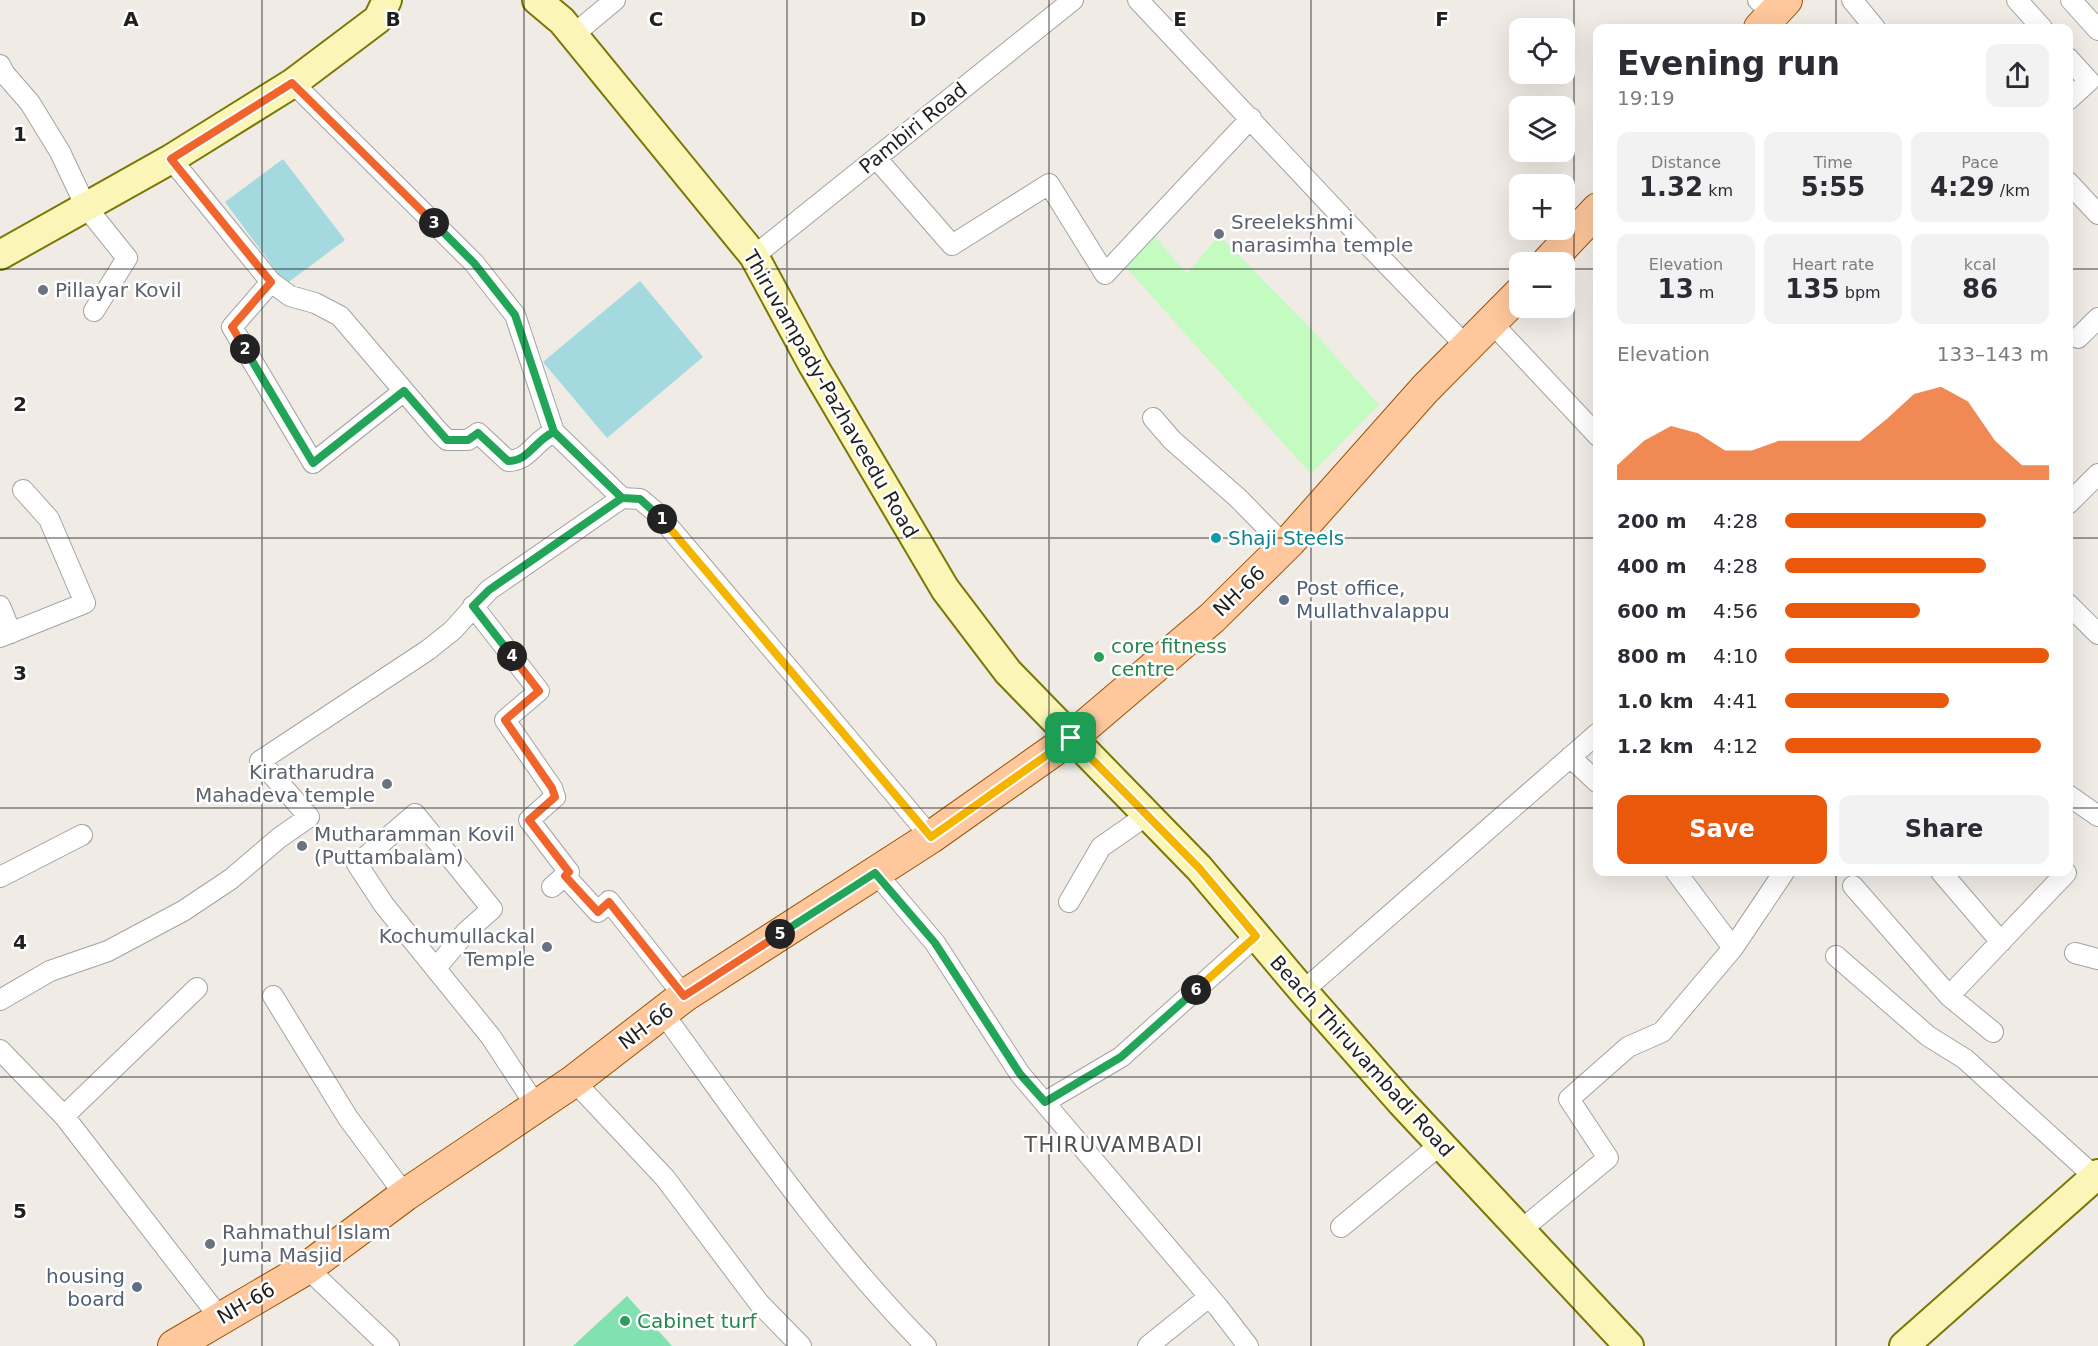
<!DOCTYPE html>
<html lang="en">
<head>
<meta charset="utf-8">
<style>
	body { margin:0; font-family:"DejaVu Sans",sans-serif; background:#f2f2f3; color:#2b2b33; height:100vh; display:flex; flex-direction:column; font-size:22px; white-space:nowrap }
	* { box-sizing:border-box; margin:0 }
	p { font-size:20px; color:#7c7c81 }
	.icon { flex:none; width:33px; height:33px; fill:none; stroke:currentColor; stroke-width:2; stroke-linecap:round; stroke-linejoin:round }
	.map { position:relative; flex:1; overflow:hidden }
	.details { position:absolute; left:1593px; top:24px; width:480px; height:852px; display:flex; flex-direction:column; background:#fff; border-radius:12px; box-shadow:0 6px 24px #0002 }
	.details>* { flex:none }
	.fabs { position:absolute; left:1509px; top:18px; display:grid; gap:12px }
	.fabs a { display:grid; place-items:center; width:66px; height:66px; border-radius:12px; background:#fff; box-shadow:0 6px 24px #0002; font-size:30px }
	.pin { position:absolute; display:grid; place-items:center; width:51px; height:51px; color:#fff; margin:-26px; border-radius:12px; box-shadow:0 3px 9px #0006 }
	.km { position:absolute; width:30px; height:30px; margin:-15px; border-radius:50%; background:#222; color:#fff; font-size:16px; line-height:30px; text-align:center }
	.round { display:grid; place-items:center; flex:none; width:63px; height:63px; border-radius:12px; background:#f2f2f3 }
	.head { display:flex; align-items:center; justify-content:space-between; height:102px; padding:0 24px }
	h1 { font-size:33px; font-weight:700; line-height:45px }
	.metrics { display:grid; grid-template-columns:repeat(3,1fr); gap:9px; height:102px; padding:6px 24px }
	.metrics div { display:grid; align-content:center; border-radius:12px; background:#f2f2f3; text-align:center }
	.metrics b { font-size:26px; font-weight:700 }
	.metrics small { font-size:16px; font-weight:400 }
	.metrics p { font-size:16px }
	.chart { height:168px; padding:12px 24px }
	.chart p { display:flex; justify-content:space-between }
	.chart svg { width:100%; height:108px; margin-top:6px; fill:#ea580c; opacity:.7 }
	.primary-button { display:flex; gap:12px; margin-top:auto; padding:12px 24px }
	.primary-button a { flex:1; height:69px; border-radius:12px; background:#ea580c; color:#fff; font-size:24px; font-weight:700; line-height:69px; text-align:center }
	.primary-button a+a { background:#f2f2f3; color:#2b2b33 }
	ul { padding:0 24px; list-style:none; font-size:20px }
	li { display:grid; grid-template-columns:96px 72px 1fr; align-items:center; height:45px }
	li i { height:15px; border-radius:8px; background:#ea580c }
	.map>svg:first-child { display:block }
</style>
</head>
<body>
<div class="map">
<svg width="2098" height="1346" viewBox="0 0 2098 1346">
	<rect width="100%" height="100%" fill="#f0ebe5"/>
	<path fill="#c4fbc1" d="M1151,232L1187,274L1219,235L1311,329L1379,405L1311,474L1123,264Z"/>
	<path fill="#81e1b0" d="M627,1296L672,1346H573Z"/>
	<path fill="#a4d9df" d="M283,159L345,240L286,284L225,202Z
		M640,281L703,357L607,438L543,362Z"/>
	<g fill="none" stroke-linecap="round" stroke-linejoin="round">
		<defs>
			<path id="minor" d="M1138,0L1372,249L1467,347
				M1758,0L1773,14
				M1852,0L1875,28
				M2017,0L2042,28
				M2071,0L2098,30
				M573,35L615,0
				M2068,58L2089,81L2068,100
				M0,65L4,73L30,103L60,152L86,207L127,258L94,311
				M293,83L474,263L515,315L554,432
				M876,158L952,245L1049,184L1105,274L1251,118
				M171,159L271,282L290,296L315,303L340,316L438,431L447,440H468L478,433L508,461C529,461 535,440 554,432L622,498L640,499L658,514L931,837
				M2068,182L2098,214
				M754,256L1073,0
				M271,282L232,327L313,463L404,391
				M1492,323L1598,436
				M2078,338L2098,318
				M1153,418L1172,440L1238,498L1285,546
				M2068,504L2098,474
				M2068,604L2098,634
				M0,606L11,633
				M473,606L539,691L505,720L552,788L555,797L529,820L569,872L552,887
				M0,637L85,603L49,519L23,490
				M1570,757L1598,783
				M2068,795L2098,816
				M875,872L935,943L1020,1074L1218,1307L1248,1346
				M1676,872L1733,948
				M1941,872L2001,942
				M565,876L598,912L609,901L684,996
				M0,877L82,835
				M1853,886L1949,996L1993,1032
				M1069,902L1101,847L1147,815
				M2075,953L2098,959
				M1836,956L1928,1036L1965,1059L2095,1177
				M436,968L466,932L492,909L415,814L357,864L384,905L491,1037L536,1106
				M1303,991L1598,733
				M273,996L348,1118L405,1195
				M1949,996L2066,873L2064,872
				M0,1000L50,971L108,951L183,911L231,879L279,838L309,817L260,761L428,650L453,630L489,590L622,498
				M663,1013C746,1127 826,1245 926,1346
				M0,1050L64,1116L220,1318
				M574,1081L665,1178L759,1303L801,1346
				M1045,1102L1121,1057L1256,936
				M64,1116L197,988
				M1341,1227L1441,1144
				M1521,1230L1608,1158L1569,1099L1628,1047L1662,1032L1733,948L1784,872
				M307,1268L389,1346
				M1148,1346L1209,1297"/>
			<path id="secondary" d="M537,0L562,21L754,256L813,365L945,589L1008,672L1199,868L1303,991L1401,1102L1629,1346
				M0,255L171,159L293,83L378,19L387,0
				M1904,1346L2098,1174"/>
			<path id="primary" d="M1760,28L1786,0
				M1548,262L1598,209
				M174,1346L307,1268L405,1195L574,1081L684,996L931,837L1071,738L1212,618L1290,541L1425,389L1520,293"/>
		</defs>
		<use href="#minor" stroke="#a3a3a3" stroke-width="22"/>
		<use href="#secondary" stroke="#7a7802" stroke-width="32"/>
		<use href="#primary" stroke="#9a5400" stroke-width="34"/>
		<use href="#minor" stroke="#fff" stroke-width="20"/>
		<use href="#secondary" stroke="#fbf6b8" stroke-width="28"/>
		<use href="#primary" stroke="#fec79c" stroke-width="32"/>
	</g>
	<g fill="none" stroke-linecap="round" stroke-linejoin="round">
		<defs>
			<path id="split-1" d="M662,519L931,837L1071,738"/>
			<path id="split-2" d="M245,349L313,463L404,391L447,440H468L478,433L508,461C529,461 535,440 554,432L622,498L640,499L662,519"/>
			<path id="split-3" d="M245,349L232,327L271,282L171,159L292,83L434,223"/>
			<path id="split-4" d="M434,223L474,263L515,315L554,432L622,498L489,590L473,606L512,656"/>
			<path id="split-5" d="M512,656L539,691L505,720L552,788L555,797L529,820L569,872L565,876L598,912L609,902L684,996L780,934"/>
			<path id="split-6" d="M780,934L875,873L935,943L1020,1074L1045,1102L1121,1057L1196,990"/>
			<path id="split-7" d="M1071,738L1199,868L1256,936L1196,990"/>
		</defs>
		<use href="#split-1" stroke="#fff" stroke-width="12"/>
		<use href="#split-2" stroke="#fff" stroke-width="12"/>
		<use href="#split-3" stroke="#fff" stroke-width="12"/>
		<use href="#split-4" stroke="#fff" stroke-width="12"/>
		<use href="#split-5" stroke="#fff" stroke-width="12"/>
		<use href="#split-6" stroke="#fff" stroke-width="12"/>
		<use href="#split-7" stroke="#fff" stroke-width="12"/>
		<use href="#split-1" stroke="#f5b400" stroke-width="8"/>
		<use href="#split-2" stroke="#22a559" stroke-width="8"/>
		<use href="#split-3" stroke="#f0652b" stroke-width="8"/>
		<use href="#split-4" stroke="#22a559" stroke-width="8"/>
		<use href="#split-5" stroke="#f0652b" stroke-width="8"/>
		<use href="#split-6" stroke="#22a559" stroke-width="8"/>
		<use href="#split-7" stroke="#f5b400" stroke-width="8"/>
	</g>
	<path fill="none" stroke="#1f1f1f" stroke-width="1.5" stroke-opacity="0.55" d="M262,0V1346M524,0V1346M787,0V1346M1049,0V1346M1311,0V1346M1574,0V1346M1836,0V28M0,269H1520M1564,269H1598M2068,269H2098M0,538H1598M2068,538H2098M0,808H1598M2068,808H2098M1836,872V1346M0,1077H2098"/>
	<g fill="#6b7280" stroke="#fff" stroke-width="2">
		<circle cx="1219" cy="234" r="6"/>
		<circle cx="43" cy="290" r="6"/>
		<circle cx="387" cy="784" r="6"/>
		<circle cx="302" cy="846" r="6"/>
		<circle cx="547" cy="947" r="6"/>
		<circle cx="210" cy="1244" r="6"/>
	</g>
	<circle fill="#0f9aa8" stroke="#fff" stroke-width="2" cx="1216" cy="538" r="6"/>
	<g fill="#5c6f8a" stroke="#fff" stroke-width="2">
		<circle cx="1284" cy="600" r="6"/>
		<circle cx="137" cy="1287" r="6"/>
	</g>
	<g fill="#2e9e5b" stroke="#fff" stroke-width="2">
		<circle cx="1099" cy="657" r="6"/>
		<circle cx="625" cy="1321" r="6"/>
	</g>
	<g text-anchor="middle" stroke-width="5" stroke-linejoin="round" paint-order="stroke">
		<g font-size="20" fill="#1f1f1f" stroke="#fff">
			<text transform="translate(913 128) rotate(-39)" y="7">Pambiri Road</text>
			<text transform="translate(831 394) rotate(60)" y="7">Thiruvampady-Pazhaveedu Road</text>
			<text transform="translate(1239 591) rotate(-44)" y="7">NH-66</text>
			<text transform="translate(646 1026) rotate(-37)" y="7">NH-66</text>
			<text transform="translate(1362 1056) rotate(48)" y="7">Beach Thiruvambadi Road</text>
			<text transform="translate(246 1303) rotate(-30)" y="7">NH-66</text>
		</g>
		<g font-size="20" fill="#5b616d" stroke="#fff" text-anchor="start">
			<text x="1231" y="229">Sreelekshmi<tspan x="1231" dy="23">narasimha temple</tspan></text>
			<text x="55" y="297">Pillayar Kovil</text>
			<text x="375" y="779" text-anchor="end">Kiratharudra<tspan x="375" dy="23">Mahadeva temple</tspan></text>
			<text x="314" y="841">Mutharamman Kovil<tspan x="314" dy="23">(Puttambalam)</tspan></text>
			<text x="535" y="943" text-anchor="end">Kochumullackal<tspan x="535" dy="23">Temple</tspan></text>
			<text x="222" y="1239">Rahmathul Islam<tspan x="222" dy="23">Juma Masjid</tspan></text>
		</g>
		<g font-size="20" fill="#0d838f" stroke="#fff" text-anchor="start">
			<text x="1228" y="545">Shaji Steels</text>
		</g>
		<g font-size="20" fill="#4e5e75" stroke="#fff" text-anchor="start">
			<text x="1296" y="595">Post office,<tspan x="1296" dy="23">Mullathvalappu</tspan></text>
			<text x="125" y="1283" text-anchor="end">housing<tspan x="125" dy="23">board</tspan></text>
		</g>
		<g font-size="20" fill="#27864d" stroke="#fff" text-anchor="start">
			<text x="1111" y="653">core fitness<tspan x="1111" dy="23">centre</tspan></text>
			<text x="637" y="1328">Cabinet turf</text>
		</g>
		<g font-size="21" letter-spacing="1.5" fill="#525252" stroke="#fff">
			<text x="1114" y="1152">THIRUVAMBADI</text>
		</g>
	</g>
	<g font-size="20" text-anchor="middle" font-weight="bold" fill="#1f1f1f" stroke="#fff" stroke-width="5" stroke-linejoin="round" paint-order="stroke">
		<text x="131" y="26">A</text>
		<text x="393" y="26">B</text>
		<text x="656" y="26">C</text>
		<text x="918" y="26">D</text>
		<text x="1180" y="26">E</text>
		<text x="1442" y="26">F</text>
		<text x="20" y="141">1</text>
		<text x="20" y="411">2</text>
		<text x="20" y="680">3</text>
		<text x="20" y="949">4</text>
		<text x="20" y="1218">5</text>
	</g>
</svg>
<div class="fabs">
<a><svg class="icon" aria-label="locate" viewBox="0 0 24 24"><circle cx="12" cy="12" r="6"/><path d="M12 2v4M12 18v4M2 12h4M18 12h4"/></svg></a>
<a><svg class="icon" aria-label="layers" viewBox="0 0 24 24"><path d="M12 4l9 5-9 5-9-5zM3 14l9 5 9-5"/></svg></a>
<a>+</a>
<a>−</a>
</div>
<div class="pin" style="left:1071px;top:738px;background:#1e9e55"><svg class="icon" aria-label="arrive" viewBox="0 0 24 24"><path d="M6 21V4h12l-3 4 3 4H6"/></svg></div>
<b class="km" style="left:662px;top:519px">1</b>
<b class="km" style="left:245px;top:349px">2</b>
<b class="km" style="left:434px;top:223px">3</b>
<b class="km" style="left:512px;top:656px">4</b>
<b class="km" style="left:780px;top:934px">5</b>
<b class="km" style="left:1196px;top:990px">6</b>
<section class="details">
<div class="head"><div><h1>Evening run</h1><p>19:19</p></div><a class="round"><svg class="icon" aria-label="share" viewBox="0 0 24 24"><path d="M12 15V3M7 8l5-5 5 5M5 13v7h14v-7"/></svg></a></div>
<div class="metrics">
<div><p>Distance</p><b>1.32<small> km</small></b></div>
<div><p>Time</p><b>5:55</b></div>
<div><p>Pace</p><b>4:29<small> /km</small></b></div>
</div>
<div class="metrics">
<div><p>Elevation</p><b>13<small> m</small></b></div>
<div><p>Heart rate</p><b>135<small> bpm</small></b></div>
<div><p>kcal</p><b>86</b></div>
</div>
<div class="chart"><p><span>Elevation</span>133–143 m</p>
<svg viewBox="0 0 160 44" preserveAspectRatio="none"><path d="M0 44V38L10 28L20 22L30 25L40 32L50 32L60 28L70 28L80 28L90 28L100 19L110 9L120 6L130 12L140 28L150 38L160 38V44z"/></svg>
</div>
<ul>
<li><b>200 m</b>4:28<i style="width:76%"></i></li>
<li><b>400 m</b>4:28<i style="width:76%"></i></li>
<li><b>600 m</b>4:56<i style="width:51%"></i></li>
<li><b>800 m</b>4:10<i style="width:100%"></i></li>
<li><b>1.0 km</b>4:41<i style="width:62%"></i></li>
<li><b>1.2 km</b>4:12<i style="width:97%"></i></li>
</ul>
<div class="primary-button"><a>Save</a><a>Share</a></div>
</section>
</div>
</body>
</html>
